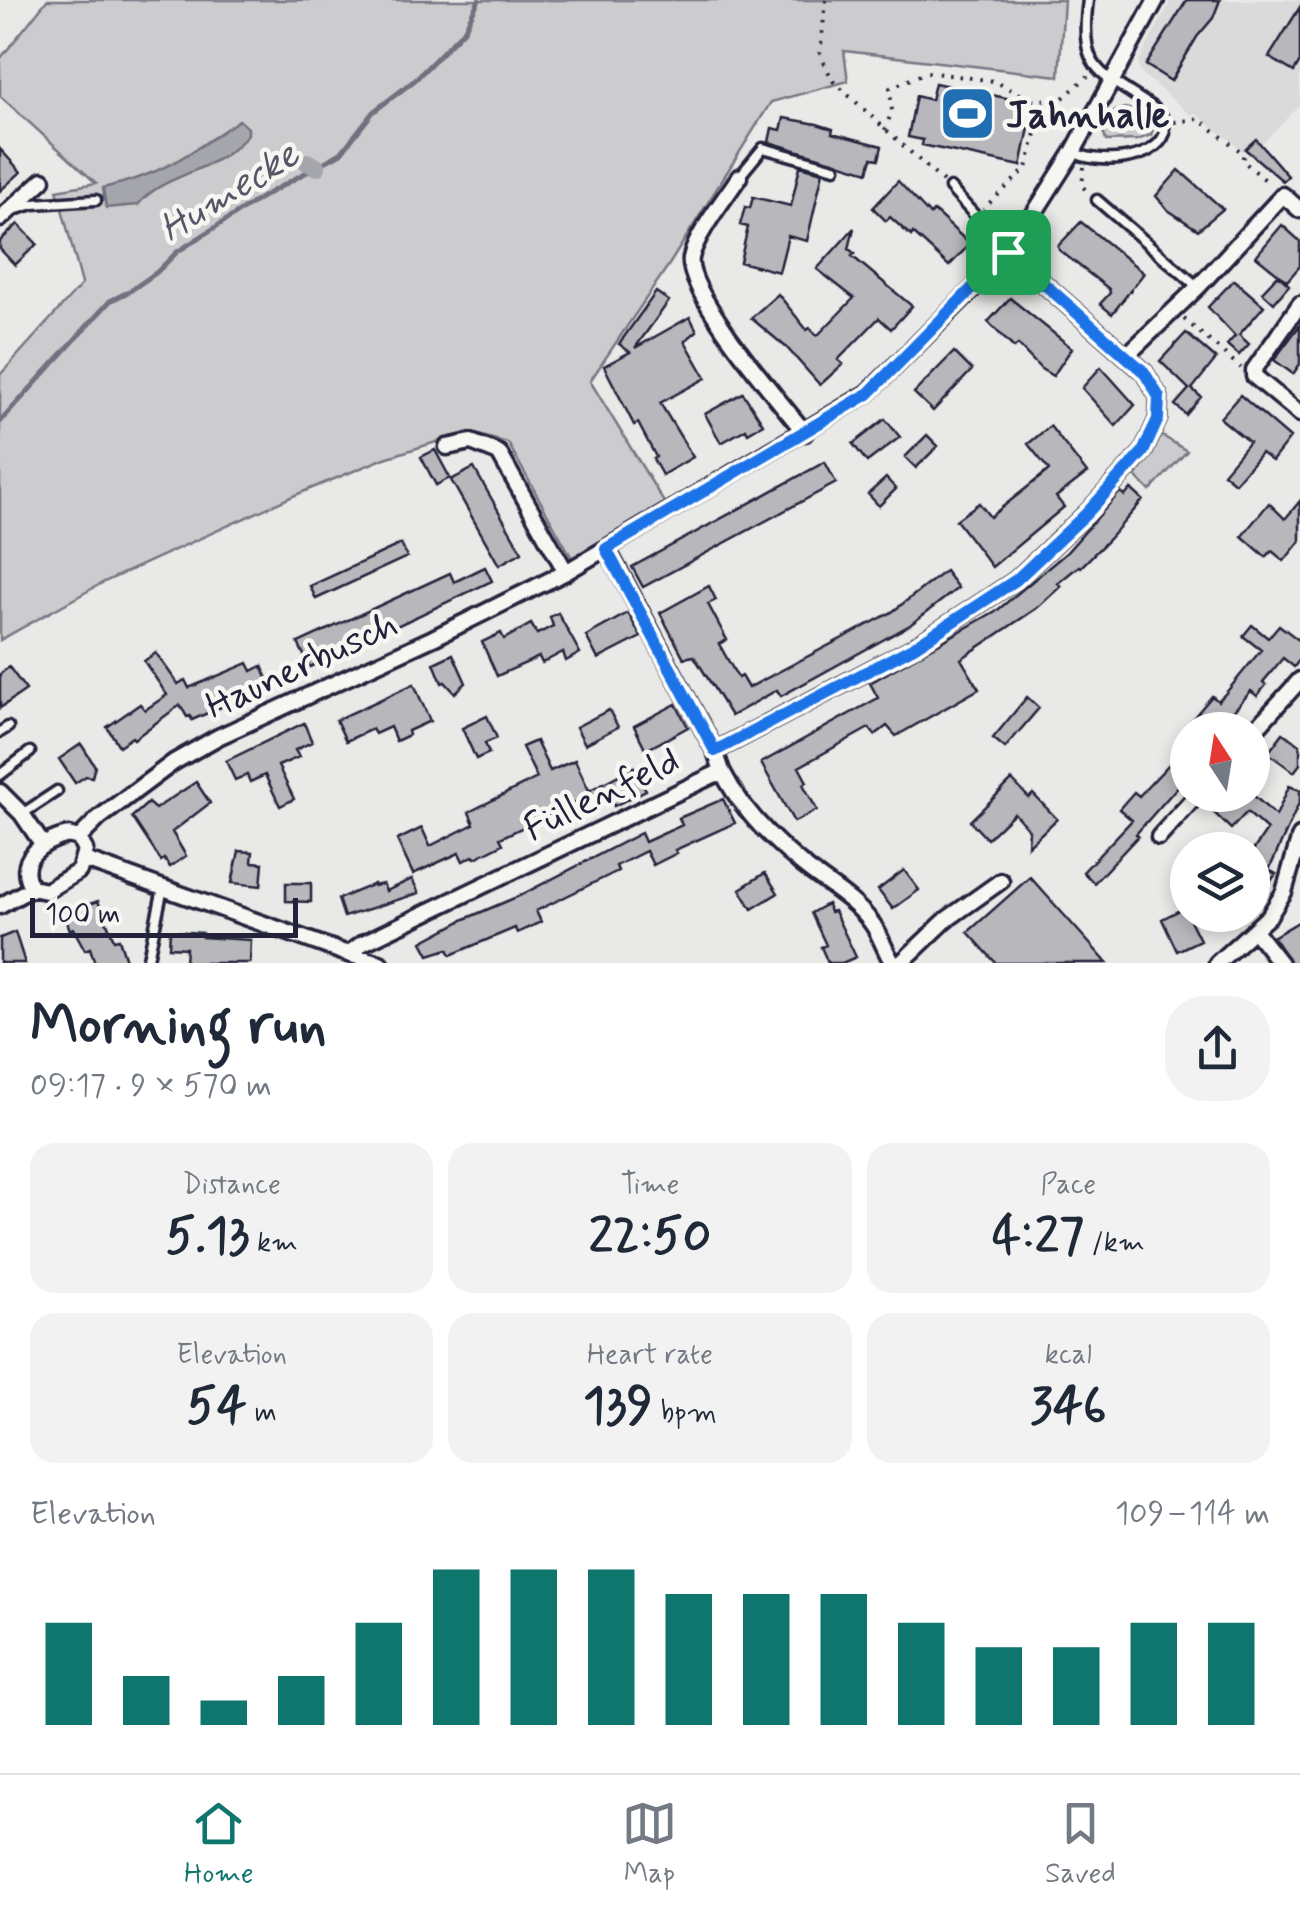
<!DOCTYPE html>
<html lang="en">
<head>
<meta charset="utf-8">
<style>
	body { margin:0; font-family:Mynerve,sans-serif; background:#f2f2f3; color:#1f2937; height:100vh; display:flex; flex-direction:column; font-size:38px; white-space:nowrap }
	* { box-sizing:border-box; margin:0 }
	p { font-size:32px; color:#747a83 }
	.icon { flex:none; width:55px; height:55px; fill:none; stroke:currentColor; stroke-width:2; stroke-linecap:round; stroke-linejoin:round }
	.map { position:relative; height:963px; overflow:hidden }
	.sheet { display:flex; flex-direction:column; background:#fff; flex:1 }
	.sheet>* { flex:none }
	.needle { width:65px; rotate:348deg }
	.controls { position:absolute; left:1170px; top:712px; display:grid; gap:20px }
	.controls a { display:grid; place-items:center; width:100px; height:100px; border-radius:50%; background:#fff; box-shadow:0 5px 15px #0003; font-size:50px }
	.scale { position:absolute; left:30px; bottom:25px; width:268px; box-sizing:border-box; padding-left:10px; border:5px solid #22223b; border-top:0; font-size:28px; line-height:35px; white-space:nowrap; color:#22223b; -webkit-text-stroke:8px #f6f6f2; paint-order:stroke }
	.pin { position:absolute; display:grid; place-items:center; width:85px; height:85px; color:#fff; margin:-42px; border-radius:20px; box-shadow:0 5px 15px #0006 }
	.round { display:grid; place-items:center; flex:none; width:105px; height:105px; border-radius:40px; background:#f2f2f3 }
	.summary { display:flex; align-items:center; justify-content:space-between; height:170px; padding:0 30px }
	h1 { font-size:55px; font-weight:700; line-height:75px }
	.metrics { display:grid; grid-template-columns:repeat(3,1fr); gap:15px; height:170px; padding:10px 30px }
	.metrics div { display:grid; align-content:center; border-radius:25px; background:#f2f2f3; text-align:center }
	.metrics b { font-size:50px; font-weight:700 }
	.metrics small { font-size:28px; font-weight:400 }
	.metrics p { font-size:28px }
	.chart { height:280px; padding:20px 30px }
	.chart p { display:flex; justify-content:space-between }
	.chart svg { width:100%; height:180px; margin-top:10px; stroke:#0f766e; stroke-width:6 }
	.tabs { display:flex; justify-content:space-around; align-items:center; height:140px; border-top:2px solid #e0e1e3; background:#fff; font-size:28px; color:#747a83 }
	.tabs a { display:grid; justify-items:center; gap:5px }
	.tabs .selected { color:#0f766e }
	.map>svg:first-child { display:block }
</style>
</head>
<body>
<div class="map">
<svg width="1300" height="963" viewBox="0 0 1300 963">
	<rect width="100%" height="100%" fill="#e9e9e7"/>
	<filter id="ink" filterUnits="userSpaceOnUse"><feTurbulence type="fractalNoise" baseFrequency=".01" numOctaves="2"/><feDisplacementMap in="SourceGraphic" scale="20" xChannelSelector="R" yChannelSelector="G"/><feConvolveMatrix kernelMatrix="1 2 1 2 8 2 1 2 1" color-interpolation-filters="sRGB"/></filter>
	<g filter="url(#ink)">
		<path fill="#dadada" d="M1171,0H1300V105L1250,156L1195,113L1191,115L1142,74L1138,63Z"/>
		<path fill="#ccccce" stroke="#777784" stroke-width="2.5" d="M47,0H1064L1059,76L844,51L848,81L771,102L670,263L590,381L665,504L572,558L508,443L468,432L385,458L293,496L104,582L0,640V375L82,284L57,190L96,183L0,96V59Z
			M1125,108C1139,112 1147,115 1153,129L1151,135L1137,140L1106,141L1103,131L1115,111Z
			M1161,435L1187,451L1150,491L1135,476L1152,455Z"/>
		<path fill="#a5a5ac" stroke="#71717f" stroke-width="2.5" d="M239,120L248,128V134C219,173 162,173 138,205L106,208L103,188C164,174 188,155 239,120Z"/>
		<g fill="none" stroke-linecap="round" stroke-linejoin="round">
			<path stroke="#71717f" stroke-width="5" d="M0,422L110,301L130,291L157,272L177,252L262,197L341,153L373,112L415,80L464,30L479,0"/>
			<path stroke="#a5a5ac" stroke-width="18" d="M307,162L317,167"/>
		</g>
		<path fill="#b8b8bc" stroke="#22223b" stroke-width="2.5" d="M1187,0H1220L1213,18L1197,37L1171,81L1146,65Z
			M1300,7V62L1294,72L1269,57Z
			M935,83L1025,102L1020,127L1029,128L1021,166L922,145L923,140L908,137L916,96L931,100Z
			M784,118L817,124L833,129L832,133L882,146L879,159L872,158L868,172L769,142L772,128L781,130Z
			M1256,139L1288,176L1283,181L1245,149Z
			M0,149L21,172L0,191Z
			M800,166L823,172L807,241L788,236L779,272L740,262L748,227L740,225L745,207L750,208L753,197L791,206Z
			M1179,170L1223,209L1198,230L1168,210L1156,196Z
			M898,181L930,215L934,211L970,244L949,266L913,233L911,236L890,217L886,221L873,208Z
			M1081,222L1144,273L1112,314L1100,304L1110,293L1109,289L1059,250L1058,246Z
			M18,224L37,244L15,265L0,249V241Z
			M1282,225L1300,241V266L1287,281L1256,256Z
			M854,228L849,249L855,254L852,256L912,306L891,329L879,318L838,360L843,364L820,385L787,348L751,318L778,294L807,330L810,328L817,336L854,298L817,269Z
			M1278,275L1289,285L1274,303L1262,292Z
			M1234,280L1264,306L1239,335L1249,344L1239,355L1227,345L1235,336L1208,307Z
			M656,292L669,301L635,348L690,317L697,331L685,341L706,378L660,403L693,457L662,475L653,459L656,457L638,423L634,425L604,366L630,352L619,344Z
			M1010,298L1072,348L1053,376L1041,369L1018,345L1014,348L988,322Z
			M1300,325V364L1293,374L1274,360Z
			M1186,333L1216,359L1192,389L1201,397L1186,415L1175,405L1189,389L1160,361Z
			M954,352L972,370L933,411L914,393Z
			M1101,367L1135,405L1116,426L1082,388Z
			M743,393L763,424L748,433L746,429L721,443L705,414Z
			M1240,395L1290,438L1272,461L1261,453L1235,483L1223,473L1249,442L1220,418Z
			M885,419L900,437L867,462L853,444Z
			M1050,426L1087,473L1056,497L1064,507L992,567L956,520L979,503L990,517L1049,470L1028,444Z
			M927,435L938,446L916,468L905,457Z
			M435,450L450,478L436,485L421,457Z
			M825,462L836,483L643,587L632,567Z
			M474,468L522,552L499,565L451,480Z
			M886,478L896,489L879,506L868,494Z
			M1131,489L1143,500L1109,539L1081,567L1079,566L1058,583L1061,586L1037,608L961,659L979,689L896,736L887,726L875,735L869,728L799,767L807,782L803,784L817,810L794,822L761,763L878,698L870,683L999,609L1066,553L1120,492L1125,496Z
			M1300,501V541L1284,561L1272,551L1266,557L1242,536L1269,503L1285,519Z
			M401,544L407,557L316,599L310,586Z
			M485,567L492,581L310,667L298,643L450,573L454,582Z
			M945,571L958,588L910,625L781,696L777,690L731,716L694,656L684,658L660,613L709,586L716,600L708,604L727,640L719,644L738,678L741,676L748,688L892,612Z
			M558,613L580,653L566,661L563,652L542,663L539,657L497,676L482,642L501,633L504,639L531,624L537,634L553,626L550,617Z
			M628,613L641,637L598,659L586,636Z
			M1252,625L1268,638L1279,625L1300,641V659L1294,667L1283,658L1263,682L1266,685L1257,696L1251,691L1231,714L1235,717L1223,730H1183L1212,696L1218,701L1225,694L1261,650L1243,636Z
			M156,653L178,684L185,680L189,688L248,663L252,671L262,666L270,685L192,720L190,716L187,717L180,705L134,739L132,737L119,746L107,727L140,704L145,710L167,695L144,661Z
			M453,654L466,683L455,693L445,682L442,683L434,663Z
			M9,667L26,690L0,708V674Z
			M414,684L430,721L408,731L409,735L396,741L390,727L375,734L372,729L346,741L336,720Z
			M1027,697L1039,708L1005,748L993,738Z
			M676,704L688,727L646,750L634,726Z
			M609,710L618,727L585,744L576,727Z
			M487,716L497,738L485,743L489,753L476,759L462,728Z
			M304,723L312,742L295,750L299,757L278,766L294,799L280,806L265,775L250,782L247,775L235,780L226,761Z
			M1283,733L1300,745V764L1294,772L1268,753Z
			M536,741L550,771L575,760L591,795L500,838L503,844L475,858L473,856L463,861L459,853L413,874L397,840L422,828L430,846L474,824L469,812L537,778L522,747Z
			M81,744L95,766L92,777L86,776L75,783L59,759Z
			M1188,744V775L1136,834L1138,836L1094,883L1083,872L1132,820L1119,809L1134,792L1139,796Z
			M634,767L646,790L614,806L611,799L597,806L590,790Z
			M1012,780L1029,798L1033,794L1057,819L1028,846L1029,830L1014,813L987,839L970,821Z
			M196,782L210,803L172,832L186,856L170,867L164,859L161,861L132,817L148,803L155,809Z
			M1289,786L1300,790V801L1269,870L1276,874L1263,892L1252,884V852L1267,830L1247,812L1231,829L1211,810L1221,798L1225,803L1232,795H1253L1276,816Z
			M723,799L735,823L675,850L677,853L653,865L646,851L616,866L618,871L536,911L541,922L517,933L515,928L451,955L448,949L429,955L422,942L465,919L519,896L641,833L645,842L682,825L679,818Z
			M239,851L253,852L252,862L263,863L261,886L232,883Z
			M904,870L919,890L893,909L878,890Z
			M765,873L778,893L752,909L740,889Z
			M1030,877L1091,945L1107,963H996L968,932Z
			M412,879L419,893L344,917L338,899L374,884V886L383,884L386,891Z
			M286,883H311V902L286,901Z
			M98,901L114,940L119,939L127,963H95L90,948L85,950L73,928L70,930L64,913Z
			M827,904L830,912L834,911L856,957L842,963H828L821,947L826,945L811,913Z
			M1184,908L1200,940L1177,951L1162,919Z
			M1300,921V963H1290L1273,937Z
			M170,931L202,933V937L251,940L250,963H185L186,948L169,947Z
			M15,932L25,963H0V938Z"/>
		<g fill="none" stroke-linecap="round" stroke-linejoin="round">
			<defs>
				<path id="lane" d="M1073,152C1097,165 1155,162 1165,133L1162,116L1155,109C1101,71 1078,74 1088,0
					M739,177L763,148L835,168
					M950,188L1009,253
					M1097,200L1198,287
					M17,209L33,204L96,200
					M0,732L8,727
					M0,775L30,752
					M22,814L57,791
					M147,963L163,888"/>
				<path id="street" d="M739,177C726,197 695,236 691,258C685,293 780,401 805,433
					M0,219L43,180
					M1300,304L1254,370V376L1300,414
					M1126,356L1198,287L1283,195L1300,210
					M447,447L471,442L499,453L566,572
					M1252,733L1300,680
					M715,751L914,647L1016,580L1086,514L1143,452L1158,419L1159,397L1144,372L1009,253
					M722,771C739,805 769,837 798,861C822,882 851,896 871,922C880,933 884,950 893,963
					M0,792L22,814L43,845
					M68,835L79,838L85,850L79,871L46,891L32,888C14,859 42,842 68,835Z
					M1159,837L1197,795
					M79,838L99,818L174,762L218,737L433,638L566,572L868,393L1009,253L1073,152L1156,0
					M85,860L348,954L380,963
					M0,906L32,888
					M1254,930L1280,963
					M348,954L363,943L722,771L715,751L607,549
					M901,963L946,920L1001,881
					M1217,963L1269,916L1284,892L1300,836"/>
			</defs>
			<use href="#lane" stroke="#22223b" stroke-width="15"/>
			<use href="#street" stroke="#22223b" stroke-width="21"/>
			<path stroke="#22223b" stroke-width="4" stroke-dasharray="2.5 8" stroke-linecap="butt" d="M826,0L820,54L833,81L943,182
				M1032,100L1062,99L1088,76
				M1174,122L1199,119L1244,154L1242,160L1270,184
				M885,130L892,111L890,88L927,72L994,81L1032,100L1041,114L1027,168L983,209
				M1084,167L1082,186L1089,193
				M1184,319L1241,368"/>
			<use href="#lane" stroke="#f6f6f2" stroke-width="8"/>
			<use href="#street" stroke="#f6f6f2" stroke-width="14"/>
		</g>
	</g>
	<g fill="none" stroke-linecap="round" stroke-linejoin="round" filter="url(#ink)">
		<defs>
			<path id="route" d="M1008,252L1144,372L1159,397L1158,419L1143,452L1086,514L1016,580L914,647L715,751L606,549L868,394Z"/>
		</defs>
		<use href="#route" stroke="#fff" stroke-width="20"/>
		<use href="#route" stroke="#1a73e8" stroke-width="12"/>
	</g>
	<defs>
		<symbol id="stadium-square" viewBox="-11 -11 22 22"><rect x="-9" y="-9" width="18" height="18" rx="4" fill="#1f6fb2" stroke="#f6f6f2"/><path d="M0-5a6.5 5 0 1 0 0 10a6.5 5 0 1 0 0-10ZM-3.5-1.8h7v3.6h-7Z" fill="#fff"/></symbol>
	</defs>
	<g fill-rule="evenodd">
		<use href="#stadium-square" x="936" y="82" width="63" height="63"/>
	</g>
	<g text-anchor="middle" stroke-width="9" stroke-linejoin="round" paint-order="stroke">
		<g font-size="38" font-weight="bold" fill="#22223b" stroke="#f6f6f2" text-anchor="start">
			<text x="1006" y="127">Jahnhalle</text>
		</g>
		<g font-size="38" fill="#22223b" stroke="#f6f6f2">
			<text transform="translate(301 664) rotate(-25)" y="13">Haunerbusch</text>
			<text transform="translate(601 793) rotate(-26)" y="13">Füllenfeld</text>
		</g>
		<g font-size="40" font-style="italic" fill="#565668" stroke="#f6f6f2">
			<text transform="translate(228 190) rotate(-32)" y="14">Humecke</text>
		</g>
	</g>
</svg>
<div class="controls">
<a><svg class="needle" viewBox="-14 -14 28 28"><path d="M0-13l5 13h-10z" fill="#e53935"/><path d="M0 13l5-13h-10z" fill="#747a83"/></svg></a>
<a><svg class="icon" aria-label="layers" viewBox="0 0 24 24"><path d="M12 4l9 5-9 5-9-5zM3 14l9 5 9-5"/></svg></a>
</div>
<div class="scale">100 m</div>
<div class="pin" style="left:1008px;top:252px;background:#1e9e55"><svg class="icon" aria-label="arrive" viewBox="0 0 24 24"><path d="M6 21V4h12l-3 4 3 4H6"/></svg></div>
</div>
<section class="sheet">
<div class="summary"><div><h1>Morning run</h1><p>09:17 · 9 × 570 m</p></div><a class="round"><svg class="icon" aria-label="share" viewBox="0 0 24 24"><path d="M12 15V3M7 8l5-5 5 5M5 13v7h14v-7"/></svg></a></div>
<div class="metrics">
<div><p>Distance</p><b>5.13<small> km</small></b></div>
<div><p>Time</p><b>22:50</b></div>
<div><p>Pace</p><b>4:27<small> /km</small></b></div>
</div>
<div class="metrics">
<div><p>Elevation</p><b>54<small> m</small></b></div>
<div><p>Heart rate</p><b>139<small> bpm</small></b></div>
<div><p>kcal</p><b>346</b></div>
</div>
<div class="chart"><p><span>Elevation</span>109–114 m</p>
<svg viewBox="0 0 160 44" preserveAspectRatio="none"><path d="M5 44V19M15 44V32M25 44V38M35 44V32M45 44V19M55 44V6M65 44V6M75 44V6M85 44V12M95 44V12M105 44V12M115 44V19M125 44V25M135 44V25M145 44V19M155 44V19"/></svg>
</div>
</section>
<nav class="tabs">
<a class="selected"><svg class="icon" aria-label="home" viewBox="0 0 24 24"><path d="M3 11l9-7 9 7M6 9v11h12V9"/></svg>Home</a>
<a><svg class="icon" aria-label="map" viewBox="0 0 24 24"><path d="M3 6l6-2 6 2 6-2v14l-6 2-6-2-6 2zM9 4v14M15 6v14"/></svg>Map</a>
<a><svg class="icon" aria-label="saved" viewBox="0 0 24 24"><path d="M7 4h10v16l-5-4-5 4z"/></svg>Saved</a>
</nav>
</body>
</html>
